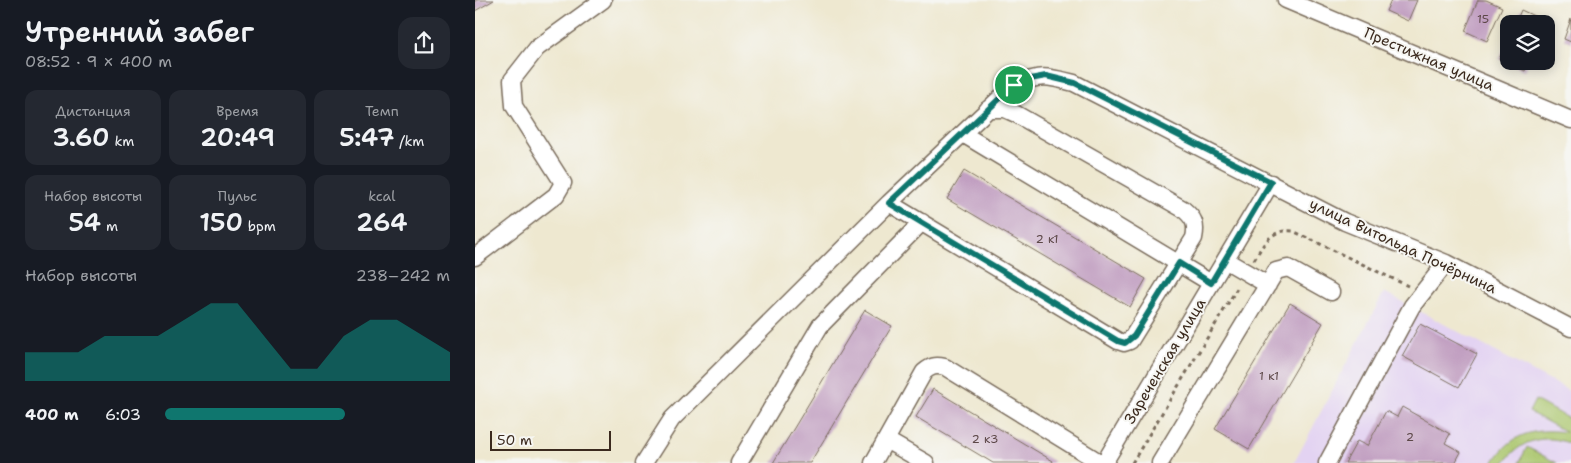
<!DOCTYPE html>
<html lang="ru">
<head>
<meta charset="utf-8">
<style>
	body { margin:0; font-family:"Shantell Sans",sans-serif; background:#242831; color:#f1f3f6; height:100vh; display:flex; flex-direction:column; font-size:19px; white-space:nowrap }
	* { box-sizing:border-box; margin:0 }
	p { font-size:16px; color:#9ea1a6 }
	.icon { flex:none; width:28px; height:28px; fill:none; stroke:currentColor; stroke-width:2; stroke-linecap:round; stroke-linejoin:round }
	.map { position:relative; flex:1; overflow:hidden }
	.side { display:flex; flex-direction:column; background:#171b24; width:475px }
	.side>* { flex:none }
	.tools { position:absolute; left:1025px; top:15px; display:grid; gap:10px }
	.tools a { display:grid; place-items:center; width:55px; height:55px; border-radius:10px; background:#171b24; box-shadow:0 2px 12px #0003; font-size:25px }
	.scale { position:absolute; left:15px; bottom:12px; width:121px; box-sizing:border-box; padding-left:5px; border:2px solid #3b2a1e; border-top:0; font-size:14px; line-height:18px; white-space:nowrap; color:#3b2a1e; -webkit-text-stroke:4px #f6f6f2; paint-order:stroke }
	.pin { position:absolute; display:grid; place-items:center; width:42px; height:42px; color:#fff; margin:-21px; border:2px solid #fff; border-radius:50%; box-shadow:0 1px 5px #0007 }
	.round { display:grid; place-items:center; flex:none; width:52px; height:52px; border-radius:15px; background:#242831 }
	.head { display:flex; align-items:center; justify-content:space-between; height:85px; padding:0 25px }
	h1 { font-size:28px; font-weight:600; line-height:38px }
	.metrics { display:grid; grid-template-columns:repeat(3,1fr); gap:8px; height:85px; padding:5px 25px }
	.metrics div { display:grid; align-content:center; border-radius:12px; background:#242831; text-align:center }
	.metrics b { font-size:25px; font-weight:600 }
	.metrics small { font-size:14px; font-weight:400 }
	.metrics p { font-size:14px }
	.chart { height:140px; padding:10px 25px }
	.chart p { display:flex; justify-content:space-between }
	.chart svg { width:100%; height:90px; margin-top:5px; fill:#0f766e; opacity:.7 }
	ul { padding:0 25px; list-style:none; font-size:16px }
	li { display:grid; grid-template-columns:80px 60px 1fr; align-items:center; height:38px }
	li i { height:12px; border-radius:6px; background:#0f766e }
	main { display:flex; flex:1; min-height:0 }
	.map>svg:first-child { display:block }
</style>
</head>
<body>
<main>
<section class="side">
<div class="head"><div><h1>Утренний забег</h1><p>08:52 · 9 × 400 m</p></div><a class="round"><svg class="icon" aria-label="share" viewBox="0 0 24 24"><path d="M12 15V3M7 8l5-5 5 5M5 13v7h14v-7"/></svg></a></div>
<div class="metrics">
<div><p>Дистанция</p><b>3.60<small> km</small></b></div>
<div><p>Время</p><b>20:49</b></div>
<div><p>Темп</p><b>5:47<small> /km</small></b></div>
</div>
<div class="metrics">
<div><p>Набор высоты</p><b>54<small> m</small></b></div>
<div><p>Пульс</p><b>150<small> bpm</small></b></div>
<div><p>kcal</p><b>264</b></div>
</div>
<div class="chart"><p><span>Набор высоты</span>238–242 m</p>
<svg viewBox="0 0 160 44" preserveAspectRatio="none"><path d="M0 44V30L10 30L20 30L30 22L40 22L50 22L60 14L70 6L80 6L90 22L100 38L110 38L120 22L130 14L140 14L150 22L160 30V44z"/></svg>
</div>
<ul>
<li><b>400 m</b>6:03<i style="width:63%"></i></li>
</ul>
</section>
<div class="map">
<svg width="1096" height="463" viewBox="0 0 1096 463">
	<rect width="100%" height="100%" fill="#f6f6f2"/>
	<filter id="ink" filterUnits="userSpaceOnUse"><feTurbulence type="fractalNoise" baseFrequency=".02" numOctaves="2"/><feDisplacementMap in="SourceGraphic" scale="10" xChannelSelector="R" yChannelSelector="G"/><feConvolveMatrix kernelMatrix="1 2 1 2 8 2 1 2 1" color-interpolation-filters="sRGB"/></filter>
	<filter id="wash" filterUnits="userSpaceOnUse"><feTurbulence type="fractalNoise" baseFrequency=".0096" numOctaves="4" result="noise"/><feDisplacementMap in="SourceGraphic" scale="20" xChannelSelector="R" yChannelSelector="G"/><feGaussianBlur stdDeviation="1.12" result="paint"/><feColorMatrix in="noise" values="0 0 0 0 0 0 0 0 0 0 0 0 0 0 0 0 0 1.4 0 .05"/><feComposite in="paint" operator="in"/></filter>
	<g filter="url(#wash)">
		<rect width="100%" height="100%" fill="#eee8d0"/>
		<path fill="#e3d3f2" d="M909,292L1096,392V463H819Z"/>
		<path fill="#aac66d" stroke="#727846" d="M1060,400L1096,420V444C1070,433 1045,440 1029,463H1018C1036,433 1058,428 1091,432L1054,412Z
			M1052,447L1082,463H1044Z"/>
		<g id="blocks">
			<path fill="#c19fc1" d="M0,0H19L0,11Z
				M916,0H942L933,21L911,11Z
				M1003,0H1011L1027,7L1012,41L990,31Z
				M1046,10L1072,22L1071,24H1040Z
				M1096,19V42L1089,39Z
				M1034,38V61H1054L1050,71L1024,59Z
				M489,171L671,279L655,307L472,199Z
				M815,303L848,323L774,449L740,429Z
				M390,310L417,326L335,463H298Z
				M945,324L1002,354L984,387L927,356Z
				M458,389L578,461L577,463H518L441,417Z
				M927,407L975,434L970,443L986,452L980,463H870L882,441L892,446L911,411L922,417Z"/>
		</g>
	</g>
	<g filter="url(#ink)">
		<use href="#blocks" fill-opacity="0" stroke="#7a6c5c" stroke-width="1"/>
		<g fill="none" stroke-linecap="round" stroke-linejoin="round">
			<defs>
				<path id="minor" d="M811,0L1096,120
					M488,134L736,283
					M414,203L643,341L649,343L655,341L719,238C722,224 719,218 708,209L541,114L530,109H513
					M0,257L81,195L88,183L39,106L37,80L62,48L128,0
					M750,260L793,285
					M411,440L451,463
					M169,463L197,419L414,203L539,85C566,74 572,76 599,83L870,222L971,263L1096,328
					M264,463L345,326L447,222
					M398,463L449,372C456,366 460,365 470,367L626,463
					M629,463L796,183
					M685,463L801,271L813,268L856,292
					M852,463L937,306L971,263"/>
			</defs>
			<use href="#minor" stroke="#7a6c5c" stroke-width="19"/>
			<path stroke="#7a6c5c" stroke-width="3" stroke-dasharray="4 4" stroke-linecap="butt" d="M779,260C789,243 796,229 818,231L933,286
				M657,463L764,285"/>
			<use href="#minor" stroke="#fff" stroke-width="16"/>
		</g>
	</g>
	<g fill="none" stroke-linecap="round" stroke-linejoin="round" filter="url(#ink)">
		<defs>
			<path id="route" d="M571,76L600,83L796,182L736,283L704,263L659,336L650,343L643,341L414,203L539,85L555,79Z"/>
		</defs>
		<use href="#route" stroke="#fff" stroke-width="10"/>
		<use href="#route" stroke="#0f766e" stroke-width="6"/>
	</g>
	<g text-anchor="middle" stroke-width="4" stroke-linejoin="round" paint-order="stroke">
		<g font-size="12" fill="#5c4747">
			<text x="1008" y="23">15</text>
			<text x="572" y="243">2 к1</text>
			<text x="794" y="380">1 к1</text>
			<text x="935" y="441">2</text>
			<text x="510" y="443">2 к3</text>
		</g>
		<g font-size="15" fill="#3b2a1e" stroke="#f6f6f2">
			<text transform="translate(954 59) rotate(23)" y="5">Престижная улица</text>
			<text transform="translate(928 246) rotate(25)" y="5">улица Витольда Почёрнина</text>
			<text transform="translate(690 361) rotate(-59)" y="5">Зареченская улица</text>
		</g>
	</g>
</svg>
<div class="tools">
<a><svg class="icon" aria-label="layers" viewBox="0 0 24 24"><path d="M12 4l9 5-9 5-9-5zM3 14l9 5 9-5"/></svg></a>
</div>
<div class="scale">50 m</div>
<div class="pin" style="left:539px;top:85px;background:#1e9e55"><svg class="icon" aria-label="arrive" viewBox="0 0 24 24"><path d="M6 21V4h12l-3 4 3 4H6"/></svg></div>
</div>
</main>
</body>
</html>
